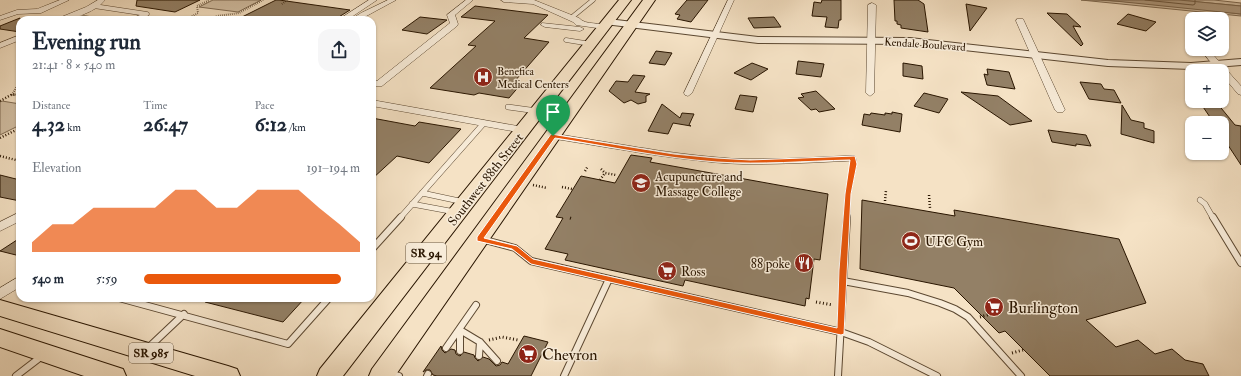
<!DOCTYPE html>
<html lang="en">
<head>
<meta charset="utf-8">
<style>
	body { margin:0; font-family:"IM FELL Double Pica",serif; background:#f6f6f7; color:#1f2937; height:100vh; display:flex; flex-direction:column; font-size:15px; white-space:nowrap }
	* { box-sizing:border-box; margin:0 }
	p { font-size:13px; color:#747a83 }
	.icon { flex:none; width:22px; height:22px; fill:none; stroke:currentColor; stroke-width:2; stroke-linecap:round; stroke-linejoin:round }
	.map { position:relative; flex:1; overflow:hidden }
	.drawer { position:absolute; left:16px; top:16px; width:360px; height:286px; display:flex; flex-direction:column; background:#fff; border-radius:12px; box-shadow:0 1px 3px #0004 }
	.drawer>* { flex:none }
	.controls { position:absolute; left:1185px; top:12px; display:grid; gap:8px }
	.controls a { display:grid; place-items:center; width:44px; height:44px; border-radius:8px; background:#fff; box-shadow:0 1px 3px #0004; font-size:20px }
	.pin { position:absolute; display:grid; place-items:center; width:34px; height:34px; color:#fff; margin:-41px -17px; border-radius:50% 50% 50% 0; rotate:-45deg; box-shadow:0 0 4px #0007 }
	.pin .icon { rotate:45deg }
	.round { display:grid; place-items:center; flex:none; width:42px; height:42px; border-radius:12px; background:#f6f6f7 }
	.headline { display:flex; align-items:center; justify-content:space-between; height:68px; padding:0 16px }
	h1 { font-size:22px; font-weight:800; line-height:30px }
	.figures { display:grid; grid-template-columns:repeat(3,1fr); gap:6px; height:68px; padding:4px 16px }
	.figures div { display:grid; align-content:center }
	.figures b { font-size:20px; font-weight:800 }
	.figures small { font-size:11px; font-weight:400 }
	.figures p { font-size:11px }
	.chart { height:112px; padding:8px 16px }
	.chart p { display:flex; justify-content:space-between }
	.chart svg { width:100%; height:72px; margin-top:4px; fill:#ea580c; opacity:.7 }
	ul { padding:0 16px; list-style:none; font-size:13px }
	li { display:grid; grid-template-columns:64px 48px 1fr; align-items:center; height:30px }
	li i { height:10px; border-radius:5px; background:#ea580c }
	.map>svg:first-child { display:block }
</style>
</head>
<body>
<div class="map">
<svg width="1241" height="376" viewBox="0 0 1241 376">
	<rect width="100%" height="100%" fill="#f5e2c5"/>
	<filter id="stains"><feTurbulence type="fractalNoise" baseFrequency=".005" numOctaves="4"/><feColorMatrix values="0 0 0 0 .2 0 0 0 0 .09 0 0 0 0 .02 0 0 0 .5 -.17"/></filter>
	<radialGradient id="worn" r=".72"><stop offset=".6" stop-color="#630" stop-opacity="0"/><stop offset="1" stop-color="#630" stop-opacity=".3"/></radialGradient>
	<path fill="#d2bfa4" stroke="#7e6a52" d="M213,0H261L238,12L199,7Z
		M1081,0C1134,0 1188,8 1241,14V16Z
		M1179,0H1214L1241,3V6Z
		M2,101L20,104V125L0,135V102Z"/>
	<path fill="#b09c82" stroke="#7a664e" d="M1105,0H1179L1241,6V14Z"/>
	<g fill="none" stroke-linecap="round" stroke-linejoin="round">
		<path stroke="#6c5841" stroke-width="1" d="M1145,0L1193,5L1195,4V0"/>
	</g>
	<path fill="#938066" stroke="#291500" d="M137,0H200L175,12L136,6Z
		M276,0H279L350,10L334,20H236Z
		M687,0H708L691,22L677,19L680,15L675,14Z
		M822,0H841V20H839L838,28L825,27L827,17L812,16L814,2L821,3Z
		M894,0H918L924,4L928,32L901,28V25L897,24V21H895Z
		M966,4L987,8L970,31Z
		M475,6L548,15L524,38L549,42L514,82L521,84L509,98L479,93L474,95L430,88L476,46L468,45L495,21L461,17Z
		M1047,13L1067,14L1081,27L1073,26L1083,44L1081,46Z
		M1128,14L1156,22L1146,31L1117,24Z
		M420,17L447,20L427,34L402,30Z
		M774,17L781,27L754,28L748,18Z
		M20,18V32L0,29V26Z
		M656,51L672,53L665,65L649,63Z
		M798,61L824,64L821,77L796,74Z
		M752,63L768,69L751,80L734,73Z
		M903,63L922,66L923,79L903,76Z
		M987,69L1009,72L1015,89L987,85L984,74L988,75Z
		M633,75L645,76L635,92L650,94L646,96V102L638,104L631,100L624,103L609,91L616,81L628,82Z
		M1080,82L1101,84L1104,89L1114,90L1121,103L1089,99Z
		M816,91L835,109L819,112L816,109L811,110L798,98L804,97L801,94Z
		M961,92L998,96L1032,121L1010,125Z
		M924,93L948,99L939,113L914,106Z
		M740,95L757,97L753,112L735,109Z
		M1199,101L1217,103L1235,125L1241,126V165L1224,139L1225,140L1222,135V123H1214Z
		M662,104L680,118L682,113L694,114L689,125L691,126L673,123L668,134L648,131Z
		M1122,105L1131,120L1144,123V128L1154,131V143L1121,134Z
		M892,112L902,114L900,132L862,125L864,114L870,115L871,113L885,115V113L892,114Z
		M372,118L415,126L419,122L461,129L429,163L397,156L372,179Z
		M1048,130L1086,135L1091,146L1076,144V146L1052,142Z
		M631,155L652,158L650,162L828,194L820,260L814,259L809,299L806,298L805,306L685,280L683,286L565,260L568,254L545,249L563,218L556,217L581,176L615,183Z
		M0,175L20,180V201L0,197Z
		M862,200L955,216L954,210L1119,239L1146,303L1086,320L1116,347L1138,340L1155,354L1172,349L1185,360L1203,364L1209,376H1050L1005,331L999,333L954,288L860,269Z
		M20,238V256L0,251Z
		M205,298H305L283,322L205,302Z
		M524,336L548,342L531,376H437L433,375L430,370H426L423,372L441,346L442,350L445,353L451,349L455,350L456,354L460,356L464,352L474,355L475,358L478,361L483,357L489,359L496,366L500,365L502,362L508,364Z"/>
	<g fill="none" stroke-linecap="round" stroke-linejoin="round">
		<defs>
			<path id="service-far2" d="M94,6L147,14L133,20
				M71,16L100,20
				M571,18L593,0
				M566,40L591,44"/>
			<path id="service-far1" d="M508,107L537,111
				M553,136C612,145 671,157 731,161C772,163 813,160 853,158L854,164L848,193L847,218
				M422,193L464,202
				M1200,200L1205,204L1213,218
				M412,204L455,212
				M400,218L484,123"/>
			<path id="service" d="M1213,217L1241,263
				M481,239L515,248L531,261L841,332L869,342L937,376
				M372,249L401,217
				M843,281L908,293L940,303L955,309L968,317L1021,376
				M119,298L288,344L329,298
				M460,330L480,342L497,361
				M460,330V351
				M148,348L184,314
				M446,348L476,305
				M479,356L480,342
				M388,373L399,376
				M16,376L42,356
				M427,376L428,374
				M564,376L609,279
				M838,376L847,217"/>
			<path id="minor" d="M60,0H69L41,13L18,14L0,20V16L17,10L37,9Z
				M98,0H105C95,13 71,20 54,20L86,7Z
				M369,0H377L347,20H338Z
				M388,0H396L359,20H350L361,13Z
				M466,0H473L455,15L458,24L457,26L382,86H372V80L377,81L450,23L447,15Z
				M501,0H534L579,18C586,26 600,21 608,27L604,29L576,25L573,22L533,4L504,2Z
				M728,0H734L692,93L688,96L685,95L684,93Z
				M872,3L876,5L874,93L870,96L866,93L868,5Z
				M1017,19H1023L1024,21L1065,110L1063,112H1057L1055,110L1016,21Z
				M542,23L580,27L584,29L580,31L545,27L541,25Z
				M1187,33H1192V39L1187,37Z
				M20,35V40L0,48V43Z
				M1200,49H1208L1241,86V95L1238,94L1222,75V71H1218Z
				M372,100L523,127L528,130L523,133L372,106Z
				M20,212V221L0,231V222Z
				M20,276V287L0,299V288Z"/>
			<path id="tertiary" d="M608,19L758,37L910,38L1108,60L1191,63L1241,59V65L1191,69L1108,66L910,44L758,43L605,24L603,22Z"/>
			<path id="primary" d="M619,0H631L343,376H317L320,369Z
				M643,0H655L395,376H369L372,369Z
				M0,300L228,366L237,369L240,376H195L0,316Z
				M0,329L123,369L126,376H84L0,347Z"/>
		</defs>
		<use href="#service-far2" stroke="#5c4831" stroke-width="5"/>
		<use href="#service-far1" stroke="#5c4831" stroke-width="6"/>
		<use href="#service" stroke="#5c4831" stroke-width="8"/>
		<use href="#minor" stroke="#5c4831" stroke-width="1"/>
		<use href="#tertiary" stroke="#5c4831" stroke-width="2"/>
		<use href="#primary" stroke="#291500" stroke-width="2"/>
		<path stroke="#291500" stroke-width="2" stroke-dasharray="0.5 1.5" stroke-linecap="butt" d="M282,4L287,0
			M185,20L198,13L197,6L210,0
			M209,20L217,16L239,13L263,0
			M11,95L20,94
			M12,95L17,86"/>
		<path stroke="#291500" stroke-width="2.5" stroke-dasharray="1 2" stroke-linecap="butt" d="M0,101L11,95L19,94
			M0,138L20,128
			M0,156L20,161
			M601,169L605,173
			M585,171L588,166
			M600,180L605,173L616,175
			M533,185L547,188
			M562,187L572,189
			M929,195L930,208
			M885,201L886,190"/>
		<path stroke="#291500" stroke-width="3" stroke-dasharray="1 2.5" stroke-linecap="butt" d="M570,218L573,219
			M816,302L833,305
			M980,317L991,314
			M489,340L502,337L518,340
			M1012,353L1023,350"/>
		<use href="#service-far2" stroke="#f8ecd9" stroke-width="4"/>
		<use href="#service-far1" stroke="#f8ecd9" stroke-width="5"/>
		<use href="#service" stroke="#f8ecd9" stroke-width="6"/>
		<use href="#minor" fill="#f8ecd9" fill-rule="evenodd"/>
		<use href="#tertiary" fill="#f8ecd9" fill-rule="evenodd"/>
		<use href="#primary" fill="#f5e2c5" fill-rule="evenodd"/>
	</g>
	<path fill="#ea580c" stroke="#fff" fill-rule="evenodd" d="M551,134L674,154L716,158L750,160L855,156L857,164L851,194L844,334L841,335L531,264L512,249L477,241V237ZM555,138C608,146 662,158 717,162C761,165 806,161 850,160L845,194L839,270L837,328L533,259L517,246L484,238Z"/>
	<defs>
		<symbol id="hospital-disc" viewBox="-11 -11 22 22"><circle r="9.5" fill="#8f2418" stroke="#f8ecd9"/><path d="M-5-5h3v3.5h4V-5h3V5h-3V1.5h-4V5h-3Z" fill="#fff"/></symbol>
		<symbol id="university-disc" viewBox="-11 -11 22 22"><circle r="9.5" fill="#8f2418" stroke="#f8ecd9"/><path d="M0-5L7-2L0 1L-7-2ZM-4 1L0 2.5L4 1V4Q0 6-4 4Z" fill="#fff"/></symbol>
		<symbol id="stadium-disc" viewBox="-11 -11 22 22"><circle r="9.5" fill="#8f2418" stroke="#f8ecd9"/><path d="M0-5a6.5 5 0 1 0 0 10a6.5 5 0 1 0 0-10ZM-3.5-1.8h7v3.6h-7Z" fill="#fff"/></symbol>
		<symbol id="restaurant-disc" viewBox="-11 -11 22 22"><circle r="9.5" fill="#8f2418" stroke="#f8ecd9"/><path d="M-5-6h1v4h1v-4h1v4h1v-4h1v5L-1.5 .5V6h-2V.5L-5-1ZM5-6V6H3V1.5H1.5Q1.5-4 5-6Z" fill="#fff"/></symbol>
		<symbol id="supermarket-disc" viewBox="-11 -11 22 22"><circle r="9.5" fill="#8f2418" stroke="#f8ecd9"/><path d="M-6-5.5h2.5l.6 2H6L4.5 2H-2.5L-4.4-4H-6ZM-1.5 3.2a1.3 1.3 0 1 0 .1 0ZM3 3.2a1.3 1.3 0 1 0 .1 0Z" fill="#fff"/></symbol>
	</defs>
	<g fill-rule="evenodd">
		<use href="#hospital-disc" x="472" y="66" width="22" height="22"/>
		<use href="#university-disc" x="630" y="172" width="22" height="22"/>
		<use href="#stadium-disc" x="900" y="230" width="22" height="22"/>
		<use href="#restaurant-disc" x="793" y="252" width="22" height="22"/>
		<use href="#supermarket-disc" x="656" y="260" width="22" height="22"/>
		<use href="#supermarket-disc" x="983" y="296" width="22" height="22"/>
		<use href="#supermarket-disc" x="517" y="343" width="22" height="22"/>
	</g>
	<g text-anchor="middle" stroke-width="3" stroke-linejoin="round" paint-order="stroke">
		<g font-size="11" fill="#291500" stroke="#f8ecd9">
			<text transform="translate(925 44) rotate(4)" y="4">Kendale Boulevard</text>
		</g>
		<g font-size="11" fill="#291500" stroke="#f8ecd9" text-anchor="start">
			<text x="497" y="75">Benefica<tspan x="497" dy="13">Medical Centers</tspan></text>
		</g>
		<g fill="#f8ecd9" stroke="#675641" stroke-width="1">
			<rect x="406" y="243" width="40" height="20" rx="3"/>
			<rect x="129" y="343" width="44" height="20" rx="3"/>
		</g>
		<g font-size="12" font-weight="bold" fill="#291500">
			<text x="426" y="257">SR 94</text>
			<text x="151" y="357">SR 985</text>
		</g>
		<g font-size="13" fill="#291500" stroke="#f8ecd9" text-anchor="start">
			<text x="655" y="181">Acupuncture and<tspan x="655" dy="15">Massage College</tspan></text>
			<text x="925" y="246">UFC Gym</text>
			<text x="790" y="268" text-anchor="end">88 poke</text>
			<text x="681" y="276">Ross</text>
		</g>
		<g font-size="13" fill="#291500" stroke="#f8ecd9">
			<text transform="translate(485 179) rotate(-52)" y="5">Southwest 88th Street</text>
		</g>
		<g font-size="16" fill="#291500" stroke="#f8ecd9" text-anchor="start">
			<text x="1008" y="313">Burlington</text>
			<text x="542" y="360">Chevron</text>
		</g>
	</g>
	<rect width="100%" height="100%" filter="url(#stains)"/>
	<rect width="100%" height="100%" fill="url(#worn)"/>
</svg>
<div class="controls">
<a><svg class="icon" aria-label="layers" viewBox="0 0 24 24"><path d="M12 4l9 5-9 5-9-5zM3 14l9 5 9-5"/></svg></a>
<a>+</a>
<a>−</a>
</div>
<div class="pin" style="left:553px;top:136px;background:#1e9e55"><svg class="icon" aria-label="arrive" viewBox="0 0 24 24"><path d="M6 21V4h12l-3 4 3 4H6"/></svg></div>
<section class="drawer">
<div class="headline"><div><h1>Evening run</h1><p>21:41 · 8 × 540 m</p></div><a class="round"><svg class="icon" aria-label="share" viewBox="0 0 24 24"><path d="M12 15V3M7 8l5-5 5 5M5 13v7h14v-7"/></svg></a></div>
<div class="figures">
<div><p>Distance</p><b>4.32<small> km</small></b></div>
<div><p>Time</p><b>26:47</b></div>
<div><p>Pace</p><b>6:12<small> /km</small></b></div>
</div>
<div class="chart"><p><span>Elevation</span>191–194 m</p>
<svg viewBox="0 0 160 44" preserveAspectRatio="none"><path d="M0 44V38L10 27L20 27L30 17L40 17L50 17L60 17L70 6L80 6L90 17L100 17L110 6L120 6L130 6L140 17L150 27L160 38V44z"/></svg>
</div>
<ul>
<li><b>540 m</b>5:59<i style="width:91%"></i></li>
</ul>
</section>
</div>
</body>
</html>
